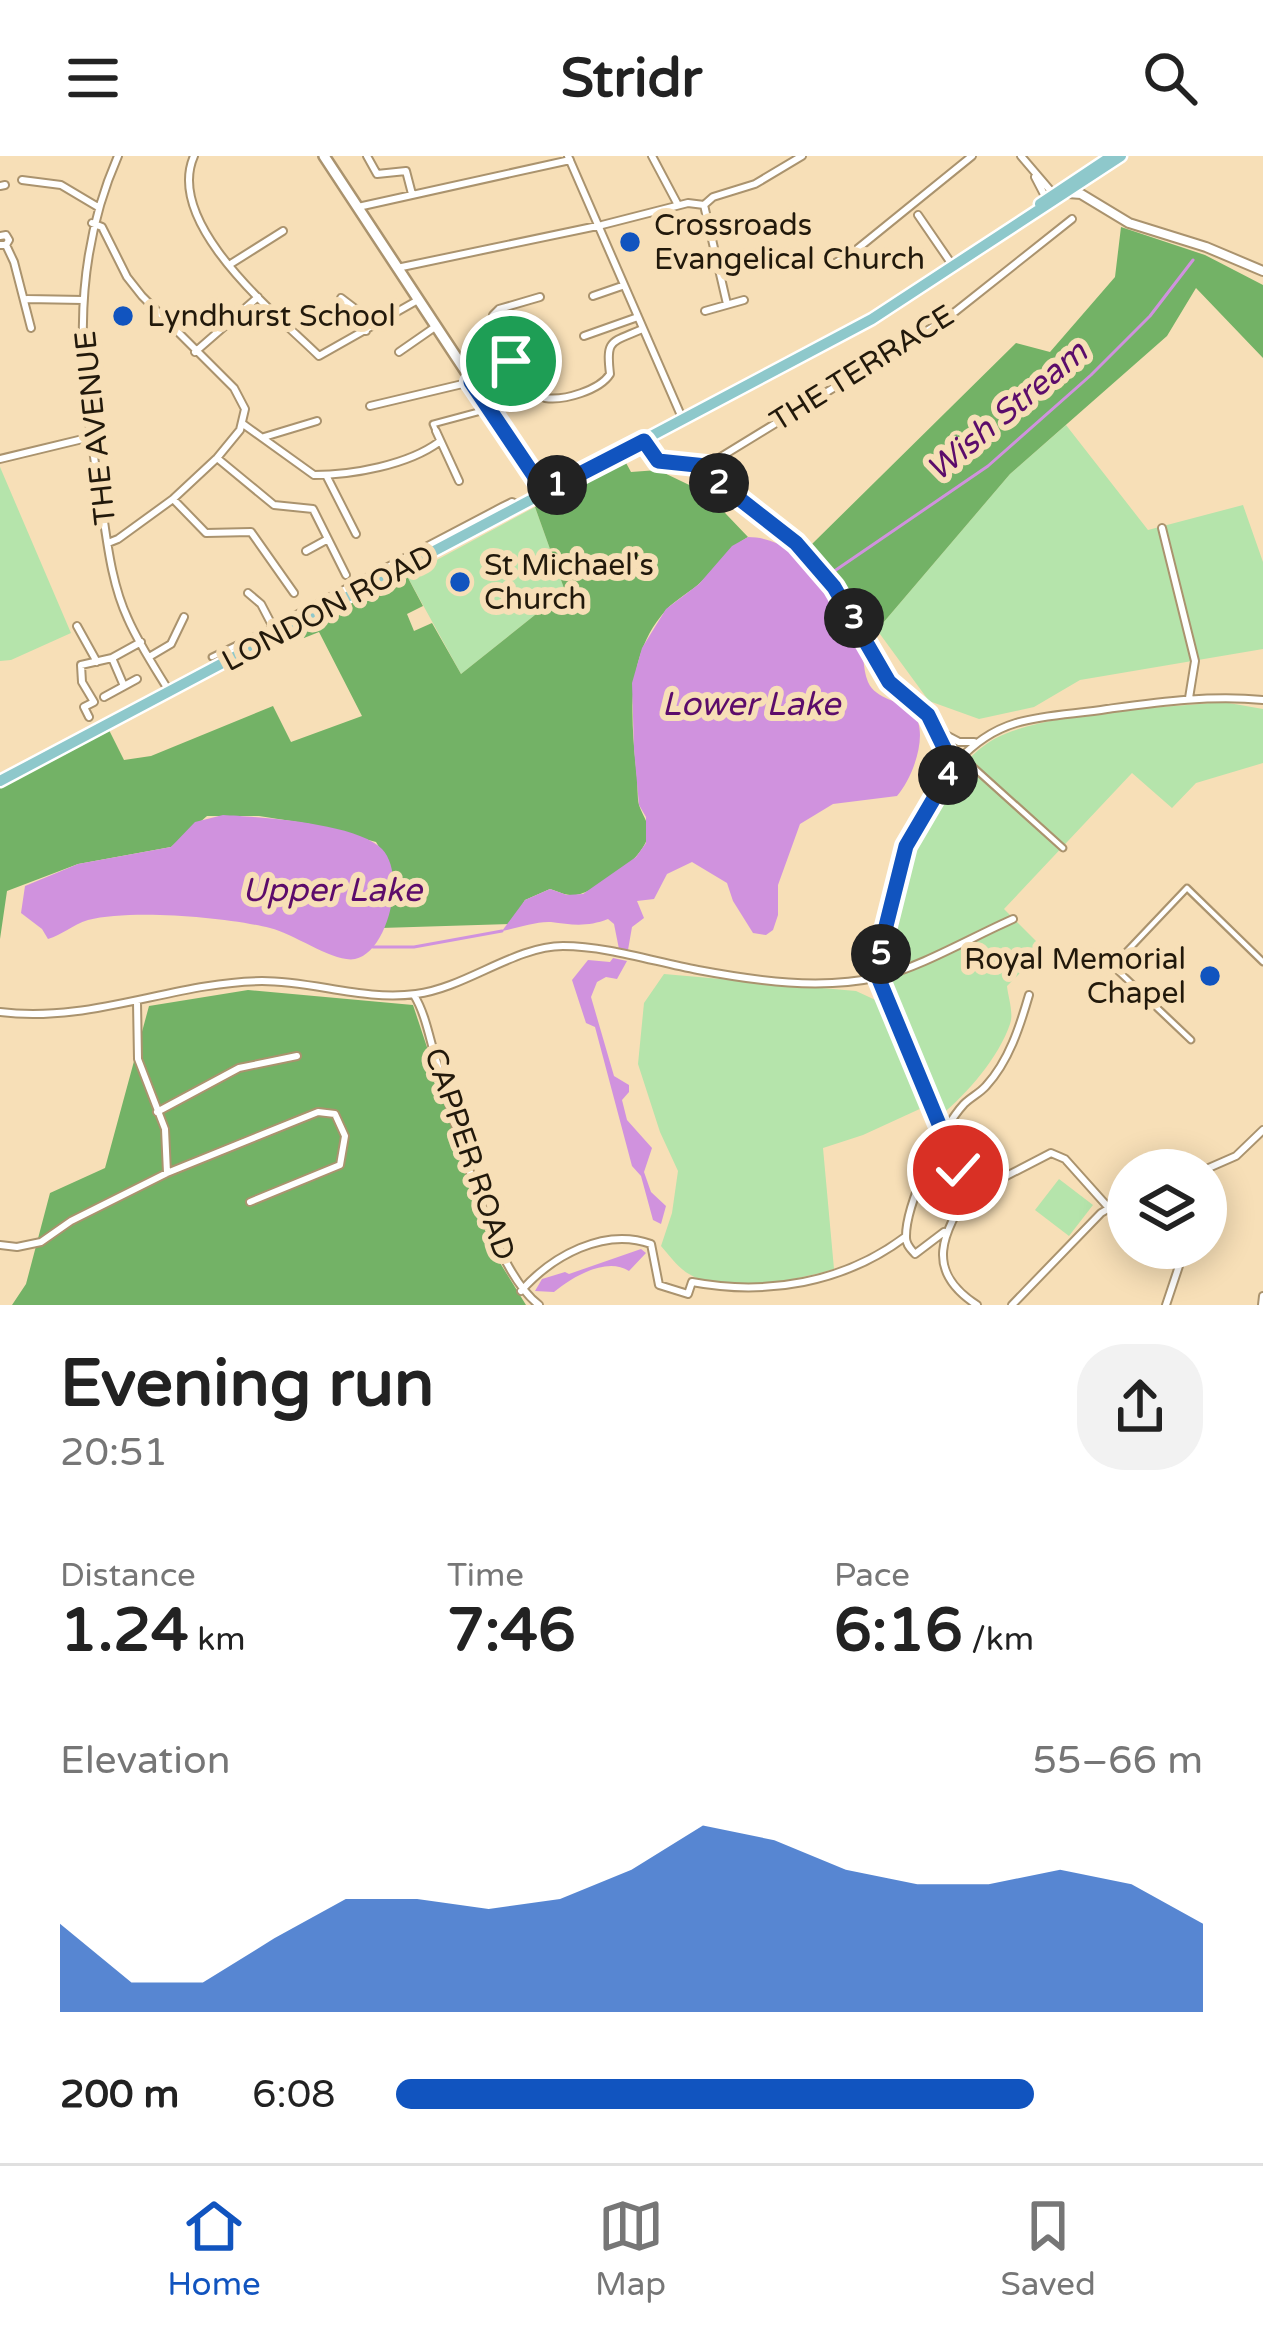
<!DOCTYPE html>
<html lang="en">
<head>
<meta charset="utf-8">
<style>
	body { margin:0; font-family:"Varela Round",sans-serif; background:#f2f2f2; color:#222; height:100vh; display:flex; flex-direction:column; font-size:45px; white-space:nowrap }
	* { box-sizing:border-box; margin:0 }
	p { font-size:39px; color:#767676 }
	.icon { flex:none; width:66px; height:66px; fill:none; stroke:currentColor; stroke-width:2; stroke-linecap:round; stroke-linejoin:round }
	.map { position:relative; height:1149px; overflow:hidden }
	.drawer { display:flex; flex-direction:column; background:#fff; flex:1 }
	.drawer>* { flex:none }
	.buttons { position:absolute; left:1107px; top:993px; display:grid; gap:24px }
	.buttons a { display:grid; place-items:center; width:120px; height:120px; border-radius:50%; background:#fff; box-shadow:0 6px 30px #0003; font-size:60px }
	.pin { position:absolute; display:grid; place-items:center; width:102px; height:102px; color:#fff; margin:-51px; border:6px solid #fff; border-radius:50%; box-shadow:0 3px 12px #0007 }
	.km { position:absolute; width:60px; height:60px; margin:-30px; border-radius:50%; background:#222; color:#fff; font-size:33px; line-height:60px; text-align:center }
	.round { display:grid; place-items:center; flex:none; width:126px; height:126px; border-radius:48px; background:#f2f2f2 }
	.summary { display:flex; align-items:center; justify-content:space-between; height:204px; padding:0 60px }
	h1 { font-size:66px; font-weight:700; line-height:90px }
	.metrics { display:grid; grid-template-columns:repeat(3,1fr); gap:18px; height:204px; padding:12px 60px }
	.metrics div { display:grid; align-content:center }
	.metrics b { font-size:60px; font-weight:700 }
	.metrics small { font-size:33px; font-weight:400 }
	.metrics p { font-size:33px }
	.chart { height:336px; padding:24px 60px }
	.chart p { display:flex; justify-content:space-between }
	.chart svg { width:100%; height:216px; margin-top:12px; fill:#1154bf; opacity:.7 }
	ul { padding:0 60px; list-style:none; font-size:39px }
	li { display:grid; grid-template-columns:192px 144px 1fr; align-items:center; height:90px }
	li i { height:30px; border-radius:15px; background:#1154bf }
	header { display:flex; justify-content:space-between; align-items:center; height:156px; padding:0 60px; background:#fff; font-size:54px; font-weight:700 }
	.dock { display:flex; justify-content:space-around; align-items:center; height:168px; border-top:3px solid #e0e0e0; background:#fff; font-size:33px; color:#767676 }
	.dock a { display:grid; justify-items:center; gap:6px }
	.dock .current { color:#1154bf }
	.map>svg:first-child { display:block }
</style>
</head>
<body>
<header><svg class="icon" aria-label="menu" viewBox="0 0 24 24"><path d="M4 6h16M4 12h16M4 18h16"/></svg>Stridr<svg class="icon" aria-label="search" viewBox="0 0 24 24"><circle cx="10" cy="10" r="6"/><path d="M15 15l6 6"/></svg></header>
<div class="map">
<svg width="1263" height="1149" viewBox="0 0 1263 1149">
	<rect width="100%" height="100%" fill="#f7dfb7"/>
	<path fill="#b5e4ab" d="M1066,269L1148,374L1243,349L1263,406V493L1080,524L1034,551L979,563L929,545L877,474L1010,318Z
		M0,311L71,477L11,504L0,505Z
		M535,351L565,435L461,518L407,420Z
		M1223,546L1263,553V607L1196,627L1172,652L1132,617L1004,753L1044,793L1007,830C1008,841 1014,857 1010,868C999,901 967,938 941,959C923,917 890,859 884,814C883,803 887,789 890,778C901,716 937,614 996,582C1043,557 1167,551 1223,546Z
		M664,818L856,835L882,847L924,951L863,979L823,992L834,1113C798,1124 723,1139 689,1118C678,1112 669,1099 661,1090L672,1057L678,1015L660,976L638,908L644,847Z
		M1059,1023L1093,1049L1069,1080L1035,1054Z"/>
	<path fill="#73b266" d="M1121,71L1205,99L1263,129V202L1196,132L1167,180L1010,318L877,474L855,454L811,389L1016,187L1050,196L1115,121Z
		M625,305L631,316L658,314L706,337L748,381C728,392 718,409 702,425C691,436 676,443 666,454C624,501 631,563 637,621C638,629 637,641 639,649C643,661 651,668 647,683C640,705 598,735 576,739C566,740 559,736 550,733L525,744L511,768L381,772C400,734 399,722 376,686L310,668L259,660H207L171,691L78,708L7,735L0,783V631L108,572L124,604L151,600L273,550L291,586L362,560L319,476L304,482L298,472L407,420L423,450L407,458L414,475L432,467L461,518L565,435L535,351Z
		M248,834L413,849L497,1102L526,1149H12L26,1128L50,1037L105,1012L149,850Z"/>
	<path fill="#d092de" d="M748,381C798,381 839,439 858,481C865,495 862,512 868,526C876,544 900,544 912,555C931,576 912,623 897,640L833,648L800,668L778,729V759L773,774L766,779L753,777L733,745L727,727L692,706L667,718L654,743L637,745L644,762L632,771L628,794L619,793L614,768L608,763C588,771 572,769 551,766C537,765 517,772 502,775L525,744L550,733L567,739L583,738L636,701L646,687V661L639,649L634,593L632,527L642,492L666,453L699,428L732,390Z
		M223,659C260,661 357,667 382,693C407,719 387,797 355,803C334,807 295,778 270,772C225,761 132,753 88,764C72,769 62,779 48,783L42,773L21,757L25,730L78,708L171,691L195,666Z
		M613,802L627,805L617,823L606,821L597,826L591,841L614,920L629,929V936L622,944L627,964L652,992L644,1016L651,1036L666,1050L661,1068L653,1064L641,1020L632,1010L595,871L586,867L572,824L588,804L610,806Z
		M641,1093L646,1097L629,1115C606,1100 571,1122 554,1136L535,1135L542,1123L565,1116L569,1118Z"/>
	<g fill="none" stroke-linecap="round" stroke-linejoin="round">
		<path stroke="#d092de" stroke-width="3" d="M830,418L988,310L1091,219L1150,160L1193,104
			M373,791H414L502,775"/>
		<defs>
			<path id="pedestrian" d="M436,275L433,268L489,253
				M212,501L266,475
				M962,601L1063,692
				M1191,884L1113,810L1187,732L1263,806"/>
			<path id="minor" d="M118,0C67,116 81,224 101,345C107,384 111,427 128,463C139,488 155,512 169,535
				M194,0C164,68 276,158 319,200L418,144
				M367,0L377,18L406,15L412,38
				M568,0L683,264
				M652,0L678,49
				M1021,0L1056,41
				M1035,21L1048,46
				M22,24L61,29L98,51
				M0,30L5,29
				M704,49L713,41L755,28L802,0
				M704,49L727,148
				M358,51L570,4
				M918,59L953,110
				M92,67L102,71L127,121L142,140L234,232L245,253L240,274L217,302L173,343L118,383L108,387
				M0,80L6,79L9,84L6,89H0
				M6,89L14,106L31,172
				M229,109L283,75
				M829,111L856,94L972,0
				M397,112L602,69L688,47L704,49
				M593,140L622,130
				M341,142L362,158L366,175
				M27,143L83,144
				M705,155L744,144
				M584,180L635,162
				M195,196L258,141
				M399,196L435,171
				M505,206L492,172L493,159L499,153L540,141
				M370,250L471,226L511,205L520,208L545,242C564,245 600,234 610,218C606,184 610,187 640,174
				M243,268L314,319C352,319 408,309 439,286
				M436,275L459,325
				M264,281L317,265
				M645,285L658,305L706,310L946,163L1072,63
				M217,302L274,349L313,353L346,419
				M0,303L91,281
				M706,310L718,326L796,387L834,431L889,527L928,559L954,610
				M326,319L356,378
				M173,343L206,377L251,376L294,437
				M1162,372L1195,505L1189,542
				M306,395L328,383
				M248,437L261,448L273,471
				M77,470L97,506
				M266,475L502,351L512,346L518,349
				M149,501L171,488L184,461
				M112,502L124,530
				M104,541L137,523
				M89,561L84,551L94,546L82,526L81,509L112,502L141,486
				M942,577L959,586H974
				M878,821C890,737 922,595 1016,567C1045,558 1078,558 1107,553C1160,546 1210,539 1263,544
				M878,821L959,1014L973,1028L985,1031L1051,997L1065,1003L1108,1051
				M414,839C425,857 429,880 435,900C455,963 489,1111 539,1149
				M137,846L138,903L165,973L167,1017
				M0,856C89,868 174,826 262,825C314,825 364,845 416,838C465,832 515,790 563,790C607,790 655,806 698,814C757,825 820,834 879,821C919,812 974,780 1013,763
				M157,956L239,912L297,900
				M1204,1014L1236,1000L1263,974
				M973,1028C946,1074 920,1112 977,1149
				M944,1076L915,1098C911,1093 906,1089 906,1082C905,1049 942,972 964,948C971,941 980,937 986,930C1009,905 1020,870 1029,839
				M0,1089L17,1091L41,1086L71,1065L167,1017L318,956L335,958L345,980L340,1009L250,1046
				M521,1135C552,1100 604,1071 651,1088L659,1129L688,1138L692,1126C766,1140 844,1127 905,1081
				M1012,1149L1101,1057L1128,1041
				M1166,1149L1185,1092
				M1262,1149L1263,1140"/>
			<path id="tertiary" d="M1068,37L1081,38L1129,67L1206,91L1263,115"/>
			<path id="secondary" d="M324,0L545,336"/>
			<path id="primary" d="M1040,48L1112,0
				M0,625L872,163L1121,0"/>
		</defs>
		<use href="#pedestrian" stroke="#aa936e" stroke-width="9"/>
		<use href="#minor" stroke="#aa936e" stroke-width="10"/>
		<use href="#tertiary" stroke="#aa936e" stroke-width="12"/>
		<use href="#secondary" stroke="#aa936e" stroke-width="14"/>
		<use href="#primary" stroke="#fff" stroke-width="15"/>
		<use href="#pedestrian" stroke="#fff" stroke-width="4.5"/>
		<use href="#minor" stroke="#fff" stroke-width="6"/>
		<use href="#tertiary" stroke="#fff" stroke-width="8"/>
		<use href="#secondary" stroke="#fff" stroke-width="9"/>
		<use href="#primary" stroke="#8ec8cb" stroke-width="10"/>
	</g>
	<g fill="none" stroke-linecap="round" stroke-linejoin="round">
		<defs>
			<path id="route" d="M511,205L471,226L545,336L644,285L658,305L706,310L718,326L796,387L834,431L889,526L928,559L953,610L906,690L884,778L878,821L958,1014"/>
		</defs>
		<use href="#route" stroke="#fff" stroke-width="24"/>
		<use href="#route" stroke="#1154bf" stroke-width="15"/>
	</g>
	<g fill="#1154bf" stroke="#f7dfb7" stroke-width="4.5">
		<circle cx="630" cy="86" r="12"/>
		<circle cx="123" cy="160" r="12"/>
		<circle cx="460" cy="426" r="12"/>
		<circle cx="1210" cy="820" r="12"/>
	</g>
	<g text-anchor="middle" stroke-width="12" stroke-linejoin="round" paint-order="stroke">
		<g font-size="30" fill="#22190b" stroke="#f7dfb7" text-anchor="start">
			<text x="654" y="79">Crossroads<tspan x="654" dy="34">Evangelical Church</tspan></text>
			<text x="147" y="170">Lyndhurst School</text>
			<text x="484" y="419">St Michael's<tspan x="484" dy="34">Church</tspan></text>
			<text x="1186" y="813" text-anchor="end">Royal Memorial<tspan x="1186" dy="34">Chapel</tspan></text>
		</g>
		<g font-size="30" fill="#22190b" stroke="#f7dfb7">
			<text transform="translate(862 212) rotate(-32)" y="10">THE TERRACE</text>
			<text transform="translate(95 272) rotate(-96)" y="10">THE AVENUE</text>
			<text transform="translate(328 452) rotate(-28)" y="10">LONDON ROAD</text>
			<text transform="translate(470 998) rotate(71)" y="10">CAPPER ROAD</text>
		</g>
		<g font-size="33" font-style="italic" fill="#5c0c6b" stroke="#f7dfb7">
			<text transform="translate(1006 254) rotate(-40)" y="12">Wish Stream</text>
			<text x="751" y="559">Lower Lake</text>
			<text x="332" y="745">Upper Lake</text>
		</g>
	</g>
</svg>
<div class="buttons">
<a><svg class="icon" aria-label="layers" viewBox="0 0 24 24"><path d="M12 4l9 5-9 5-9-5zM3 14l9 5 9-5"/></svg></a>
</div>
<div class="pin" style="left:511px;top:205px;background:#1e9e55"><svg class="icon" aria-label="arrive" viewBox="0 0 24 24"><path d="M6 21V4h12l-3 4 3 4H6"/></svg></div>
<div class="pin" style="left:958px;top:1014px;background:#d93025"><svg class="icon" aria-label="check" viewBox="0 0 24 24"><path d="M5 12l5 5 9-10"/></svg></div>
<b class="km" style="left:557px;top:329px">1</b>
<b class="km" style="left:719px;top:327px">2</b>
<b class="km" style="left:854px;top:462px">3</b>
<b class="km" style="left:948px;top:619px">4</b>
<b class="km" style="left:881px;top:798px">5</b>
</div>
<section class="drawer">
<div class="summary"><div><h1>Evening run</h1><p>20:51</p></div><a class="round"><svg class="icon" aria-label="share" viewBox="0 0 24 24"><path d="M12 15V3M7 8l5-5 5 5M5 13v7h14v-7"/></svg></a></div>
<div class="metrics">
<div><p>Distance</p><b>1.24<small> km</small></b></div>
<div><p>Time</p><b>7:46</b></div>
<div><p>Pace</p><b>6:16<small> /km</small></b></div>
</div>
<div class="chart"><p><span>Elevation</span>55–66 m</p>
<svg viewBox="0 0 160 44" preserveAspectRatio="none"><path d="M0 44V26L10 38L20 38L30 29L40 21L50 21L60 23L70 21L80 15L90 6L100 9L110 15L120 18L130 18L140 15L150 18L160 26V44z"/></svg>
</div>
<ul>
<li><b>200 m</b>6:08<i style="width:79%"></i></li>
</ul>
</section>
<nav class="dock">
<a class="current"><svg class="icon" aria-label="home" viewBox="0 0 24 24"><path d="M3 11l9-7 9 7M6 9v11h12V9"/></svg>Home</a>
<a><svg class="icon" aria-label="map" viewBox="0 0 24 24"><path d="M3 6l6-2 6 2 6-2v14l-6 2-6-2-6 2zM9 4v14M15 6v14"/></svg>Map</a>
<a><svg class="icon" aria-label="saved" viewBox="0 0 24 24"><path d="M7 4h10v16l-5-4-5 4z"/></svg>Saved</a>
</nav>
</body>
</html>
